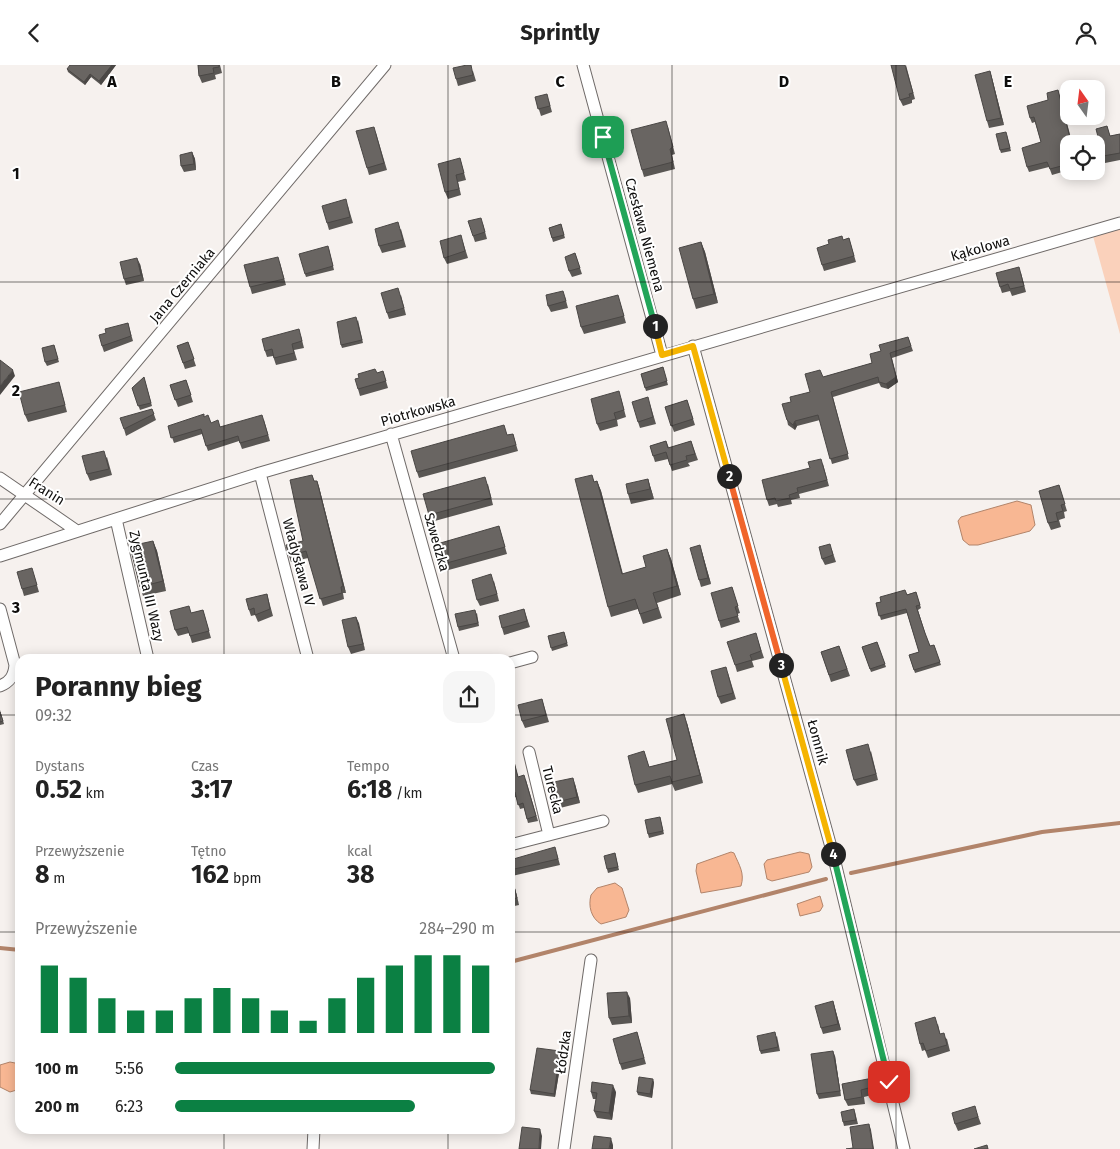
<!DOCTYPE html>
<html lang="pl">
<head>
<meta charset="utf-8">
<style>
	body { margin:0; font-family:"Fira Sans",sans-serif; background:#f6f6f6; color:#222; height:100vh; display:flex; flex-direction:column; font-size:19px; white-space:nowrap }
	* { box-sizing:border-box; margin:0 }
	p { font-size:16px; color:#767676 }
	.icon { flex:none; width:28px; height:28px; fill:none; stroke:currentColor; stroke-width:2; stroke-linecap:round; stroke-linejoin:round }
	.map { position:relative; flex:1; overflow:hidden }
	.drawer { position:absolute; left:15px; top:589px; width:500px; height:480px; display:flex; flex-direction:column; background:#fff; border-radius:15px; box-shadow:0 2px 12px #0003 }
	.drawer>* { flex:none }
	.needle { width:32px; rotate:346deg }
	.fabs { position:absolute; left:1060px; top:15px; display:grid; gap:10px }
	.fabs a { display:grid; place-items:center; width:45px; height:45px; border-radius:10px; background:#fff; box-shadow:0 2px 12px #0003; font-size:25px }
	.pin { position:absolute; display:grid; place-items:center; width:42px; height:42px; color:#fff; margin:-21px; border-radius:10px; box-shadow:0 2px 8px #0006 }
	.km { position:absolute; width:25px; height:25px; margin:-12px; border-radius:50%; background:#222; color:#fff; font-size:14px; line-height:25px; text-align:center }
	.round { display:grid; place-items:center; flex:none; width:52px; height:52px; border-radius:15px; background:#f6f6f6 }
	.summary { display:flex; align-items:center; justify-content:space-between; height:85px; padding:0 20px }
	h1 { font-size:28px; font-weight:700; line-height:38px }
	.metrics { display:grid; grid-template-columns:repeat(3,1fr); gap:8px; height:85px; padding:5px 20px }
	.metrics div { display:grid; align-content:center }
	.metrics b { font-size:25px; font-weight:700 }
	.metrics small { font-size:14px; font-weight:400 }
	.metrics p { font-size:14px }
	.chart { height:140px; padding:10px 20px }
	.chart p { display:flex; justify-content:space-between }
	.chart svg { width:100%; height:90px; margin-top:5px; stroke:#0b8043; stroke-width:6 }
	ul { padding:0 20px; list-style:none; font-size:16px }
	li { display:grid; grid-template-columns:80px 60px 1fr; align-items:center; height:38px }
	li i { height:12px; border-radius:6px; background:#0b8043 }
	header { display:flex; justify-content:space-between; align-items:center; height:65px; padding:0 20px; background:#fff; font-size:22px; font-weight:700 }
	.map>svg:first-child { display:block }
</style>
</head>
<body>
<header><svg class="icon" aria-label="back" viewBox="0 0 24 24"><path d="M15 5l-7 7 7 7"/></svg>Sprintly<svg class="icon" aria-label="person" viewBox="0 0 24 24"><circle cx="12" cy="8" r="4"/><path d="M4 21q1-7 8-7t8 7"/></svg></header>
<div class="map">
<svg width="1120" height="1084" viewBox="0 0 1120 1084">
	<rect width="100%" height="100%" fill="#f6f1ee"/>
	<path fill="#fad1bb" d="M1120,164V269L1093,171Z"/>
	<path fill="#f8b793" stroke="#b2846a" d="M1017,436L1031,440L1035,460L1030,466L978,480H969L963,475L958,456L961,452Z
		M731,787L734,788C739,800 745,808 741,821L701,828L696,806L697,799Z
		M800,787L809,789L812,802L809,807L772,816L767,814L764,799L767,795Z
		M615,818L622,823L629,845L626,852L601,859C591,853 588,841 591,830L597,823Z
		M820,831L823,841L820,846L800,851L797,839Z
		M10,997L20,999V1024L10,1027L0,1022V1000Z"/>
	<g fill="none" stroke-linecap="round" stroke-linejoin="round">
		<path stroke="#b2846a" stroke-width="4" d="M851,808L1042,767L1120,758
			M0,883L20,885
			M510,897L826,814"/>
		<defs>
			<path id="street" d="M583,0L662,290
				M693,281L834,793L904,1084
				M391,369L454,594
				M260,408L308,594
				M0,413L77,466
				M116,454L148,594
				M0,459L385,0
				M0,491L260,408L1120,158
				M0,544L15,600C14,611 10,617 0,621
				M510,598L532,592
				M529,687L549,770
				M510,780L603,756
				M313,1084L314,1064
				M564,1084L591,895"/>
		</defs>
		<use href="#street" stroke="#6f6a68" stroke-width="13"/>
		<use href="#street" stroke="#fff" stroke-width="11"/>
	</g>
	<path fill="#5a5754" d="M116,0L101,20L91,12L85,20L68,7L67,4Z
		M198,0H220L222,8L215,10L216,14L202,18L199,11Z
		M906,0L915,34L912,35V38L903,41L900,35Z
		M473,6L476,16L458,21L456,14Z
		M990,6L992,13L1004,60L989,63L987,56Z
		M1058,25L1071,73L1069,79V105L1052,110L1049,102L1029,107L1027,102L1041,77L1035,57L1032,58L1030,53Z
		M535,32L549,36L552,47L541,51Z
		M1107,61L1110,71L1120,69V95L1105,98L1103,91Z
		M668,62L675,89L672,90L675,104L644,112L642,105Z
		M376,68L387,105L369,110L367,103Z
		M1007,70L1011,86L1001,88L1000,85Z
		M192,87L195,94L196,105L184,107L181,101Z
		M460,93L466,115L458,117L461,130L448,134L445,127Z
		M348,141L353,158L329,165L327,158Z
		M483,159L487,174L475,177L473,171Z
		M561,159L565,173L553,177L549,163Z
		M401,164L406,182L382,188L379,181Z
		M849,173L856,197L824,206L822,200L843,175Z
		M463,177L468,193L447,199L444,193Z
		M701,177L705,187L718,238L696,244L693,234Z
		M329,184L334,205L306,212L305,209Z
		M575,188L582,209L572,212L569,206Z
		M280,198L286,220L252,229L250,222Z
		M140,199L144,216L126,220L124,214Z
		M1021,208L1026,227L1012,231L1010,226L1002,228L1000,222Z
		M401,230L406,250L389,254L387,248Z
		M565,232L568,243L551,247L548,241Z
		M620,237L626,258L584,269L581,262Z
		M358,255L363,278L342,283L341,280Z
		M128,258L133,276L104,287L102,281L106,268Z
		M301,271L304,283L294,285L297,295L276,300L273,291L267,292L265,286Z
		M908,272L913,286L892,293L898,317L888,324L881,322L879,318L833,332L849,394L832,399L820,355L797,361L795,365L788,360L787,355L791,337L810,327L823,312L872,298L881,286Z
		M188,277L196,301L185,304L177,281Z
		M54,280L59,297L47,301L45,297Z
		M663,302L668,320L646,326L641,309Z
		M383,306L388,323L360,331L358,324L377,308Z
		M144,312L152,341L140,345L132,323Z
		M186,315L193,337L178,342L170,320Z
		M59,317L67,347L28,357L25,350Z
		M621,333L626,352L617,355L618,361L600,366L597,359Z
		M687,335L695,360L674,367L665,342Z
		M650,339L656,359L640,363L638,357Z
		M152,344L156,355L126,371L124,364Z
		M264,355L270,376L242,384L239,376L208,386L202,369L174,378L168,361L211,358L221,362Z
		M513,369L518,386L419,413L417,407L508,370Z
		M666,376L669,383L691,376L698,395L688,398L690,401L672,406L668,394L655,397L650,381Z
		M107,392L112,410L90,416L87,409Z
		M823,399L829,421L799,429L800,433L791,435L792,439L778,442L777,439L769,441L767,435Z
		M312,410L314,416H317L319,422L346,528H343L344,534L323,541L308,493L291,497L289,491L303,476Z
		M592,410L594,417L597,416L601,426L623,509L646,502L667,484L671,494L681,530L657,538L662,553L643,559L638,544L611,552L608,542Z
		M648,414L654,434L631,439L628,429Z
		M488,419L493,440L431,457L429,450Z
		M1059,420L1067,446L1064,447L1065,453L1059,455L1061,462L1051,465L1048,458Z
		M499,461L507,489L445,506L443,499Z
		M153,476L157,486L166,526L143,531L140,522Z
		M832,485L836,497L825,500L822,494Z
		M702,487L711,519L701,522L699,515Z
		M34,510L39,527L24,531L22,524Z
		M494,516L499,536L480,541L477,535Z
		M732,522L740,548L737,549L740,557L721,563L719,556Z
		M916,527L921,543L918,545L926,571L930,581L934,580L941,600L915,608L909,590L919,587L907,548L881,555L876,538Z
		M267,529L273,551L258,557L255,550L251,551L249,545Z
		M524,544L530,562L504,570L502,563Z
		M203,545L211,573L192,578L189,568L178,571L175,565L192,548Z
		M477,548L479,561L459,566L458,562Z
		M356,552L365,585L351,589L348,582Z
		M564,567L568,581L552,586L548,571Z
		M758,575L764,593L752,596L754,602L737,607L735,600Z
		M877,577L886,602L871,607L862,582Z
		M839,581L850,611L831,617L821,587Z
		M728,608L736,634L721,639L718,632Z
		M542,634L549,657L525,663L522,656Z
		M0,645L4,659L0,660Z
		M687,658L703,718L675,726L672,719L638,728L635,720L644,686L649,702L677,695Z
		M510,680L518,712L526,715L538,756L528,758L524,743L520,744L516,732L510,734Z
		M871,686L878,715L857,721L854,715Z
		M575,719L580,738L556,744L553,738Z
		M660,752L664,769L649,773L648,769Z
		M615,788L619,805L608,808L607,804Z
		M557,789L560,800L512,811L519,840L510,842V795Z
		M630,933L632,958L612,960L609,953Z
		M833,936L841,965L823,969L821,963Z
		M938,959L940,969L947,974L950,986L928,993L925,985L922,986L920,979Z
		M637,967L646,999L622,1005L620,999Z
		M777,971L780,986L761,989L760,986Z
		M562,990L555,1032L531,1029L530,1025Z
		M835,991L841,1031L819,1034L817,1029Z
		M654,1017L652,1033L638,1030L637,1027Z
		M842,1019H881L883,1027L864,1032L865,1039L848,1041L845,1035Z
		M591,1027H616L612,1055L597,1053L594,1046L596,1034H593Z
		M855,1047L858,1059L844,1061L843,1057Z
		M977,1048L981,1059L958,1066L955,1059Z"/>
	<path fill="#4a4745" d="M112,0H116L101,20L99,16Z
		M990,6L992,13L1004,60L1001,53Z
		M90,9L91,12L85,20L84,17Z
		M192,87L195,94L196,105L194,99Z
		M701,177L705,187L718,238L714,229Z
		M137,193L140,199L144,216L141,210Z
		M890,288L898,317L888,324L886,319Z
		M13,305L15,311L0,330V321Z
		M795,356L797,361L795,365L793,360Z
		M648,414L654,434L650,424Z
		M317,416L319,422L346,528L343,521Z
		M597,416L601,426L625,519L622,509Z
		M153,476L157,486L166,526L163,516Z
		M700,480L702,487L711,519L708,513Z
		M667,484L671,494L681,530L677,521Z
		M356,552L359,558L365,585L363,579Z
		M684,649L687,658L703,718L700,710Z
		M573,713L575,719L580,738L577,732Z
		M510,806L512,811L519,840L517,833Z
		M627,927L630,933L632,958L629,951Z
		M833,936L835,943L841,965L838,959Z
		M560,986L562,990L555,1032L554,1029Z
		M833,986L835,991L841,1031L840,1026Z
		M653,1014L654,1017L652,1033L650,1029Z
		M613,1020L616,1027L612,1055L609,1048Z
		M869,1059L871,1065L874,1084H873Z
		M540,1064L542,1071L541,1084H539Z
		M611,1073L613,1080V1084H609Z"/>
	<path fill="#696562" stroke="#4a4745" d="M70,0H112L99,16L90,9L84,17L67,4Z
		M198,0H219V2L213,3L214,8L199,11Z
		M467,0H471L473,10L456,14L453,3Z
		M891,0H905L913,28L909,29L910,32L900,35Z
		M990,6L1001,53L987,56L975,10Z
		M1058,25L1070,73L1076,71L1078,79H1069V99L1050,104L1047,97L1027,102L1022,83L1041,77L1034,52L1030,53L1027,41L1048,35L1047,28Z
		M547,29L550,41L538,44L535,32Z
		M666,56L673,82L670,84L673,97L642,105L631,65Z
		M1107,61L1110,71L1120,69V88L1103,91L1096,64Z
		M374,62L384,98L367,103L356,66Z
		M1006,67L1010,83L1000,85L996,69Z
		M192,87L194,99L181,101L180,90Z
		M460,93L464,108L456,110L459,124L445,127L438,99Z
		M346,134L350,152L327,158L322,141Z
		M481,153L485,167L473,171L468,156Z
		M398,157L403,175L379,181L375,164Z
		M561,159L564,170L552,173L549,163Z
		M461,170L465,186L444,193L440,176Z
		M842,171L843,175L849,173L854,191L822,200L817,183L829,179L828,175Z
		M701,177L714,229L693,234L679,183Z
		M328,181L333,201L305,209L299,189Z
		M575,188L580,203L569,206L565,192Z
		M278,192L284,214L250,222L244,200Z
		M137,193L141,210L124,214L120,197Z
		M1019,202L1024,221L1010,224L1008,219L1000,222L996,208Z
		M398,223L404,243L387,248L381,228Z
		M563,226L566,236L548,241L546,230Z
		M618,230L624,251L581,262L576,241Z
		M356,252L362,275L341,280L337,257Z
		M128,258L131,271L102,281L99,270L106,268L105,264Z
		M299,264L302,276L292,279L294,288L274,293L272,284L265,286L262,274Z
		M908,272L911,281L890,288L896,312L886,319L879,317L878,312L831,327L848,389L830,394L818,350L795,356L793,360L787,355L782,339L791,337L790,332L810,327L805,309L820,305L823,312L872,298L870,289L881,286L879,280Z
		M188,277L194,294L183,298L177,281Z
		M54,280L58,294L45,297L42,283Z
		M0,295L13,305L0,321Z
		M663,302L667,316L645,323L641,309Z
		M375,304L377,308L383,306L386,316L358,324L355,314L359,313L358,309Z
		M144,312L151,338L138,341L132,323Z
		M186,315L191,330L175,335L170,320Z
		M59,317L65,340L25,350L19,327Z
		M619,326L624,345L614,348L616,354L597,359L591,334Z
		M648,332L653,352L638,357L632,337Z
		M687,335L693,354L671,361L665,342Z
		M152,344L154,349L124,364L120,353Z
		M204,349V352L208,350L211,358L218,355L220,362L262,350L268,370L240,378L238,371L206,381L201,364L171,373L168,361Z
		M504,360L507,370L513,369L516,380L417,407L411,386Z
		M666,376L668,383L691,376L695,389L686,391L687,395L670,400L666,387L653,391L650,381Z
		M104,386L109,404L87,409L82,391Z
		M821,394L827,415L797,423L798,427L789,430L790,433L776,436L775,433L767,435L762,415L810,403L808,397Z
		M312,410L314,416H317L343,521L341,522L342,528L320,534L306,486L289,491L286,480L303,476L290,415Z
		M592,410L594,417L597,416L622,509L646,502L643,491L667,484L677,521L653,528L658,543L640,549L635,534L608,542L575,414Z
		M485,412L491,433L429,450L423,429Z
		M648,414L650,424L628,429L626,419Z
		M1059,420L1065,439L1061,440L1063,446L1056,448L1058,456L1048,458L1039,426Z
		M499,461L505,482L443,499L437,479Z
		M153,476L163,516L140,522L130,481Z
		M830,479L833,490L822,494L819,482Z
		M700,480L708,513L699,515L690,483Z
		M32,503L37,520L22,524L17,507Z
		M491,509L497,529L477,535L472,515Z
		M732,522L738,541L735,542L738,551L719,556L711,528Z
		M905,525L907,530L916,527L920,540L916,541L925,568L930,581L934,580L940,597L914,605L909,590L919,587L906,544L879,551L876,538L881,537L880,532Z
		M267,529L270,544L255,550L254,543L249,545L246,534Z
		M189,541L191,548L203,545L209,566L190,571L187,562L175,565L170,546Z
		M524,544L527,556L502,563L499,551Z
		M475,545L478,558L458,562L455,549Z
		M356,552L363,579L348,582L342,555Z
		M564,567L567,578L551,583L548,571Z
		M756,568L761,586L750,590L752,595L735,600L727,577Z
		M877,577L885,599L870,604L862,582Z
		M839,581L847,604L829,610L821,587Z
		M726,602L733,628L718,632L711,606Z
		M542,634L546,650L522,656L518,640Z
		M0,647L3,656L0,657Z
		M684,649L700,710L672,717L670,711L635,720L628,691L644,686L649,702L677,695L666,654Z
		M868,679L876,709L854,715L846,685Z
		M510,681L518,712L524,710L536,751L527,754L523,738L518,740L515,727L510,728Z
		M573,713L577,732L553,738L549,718Z
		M660,752L663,766L648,769L645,755Z
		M555,782L558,794L510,805V795Z
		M615,788L618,802L607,804L604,791Z
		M510,806L517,833L510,835Z
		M627,927L629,951L609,953L607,928Z
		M833,936L838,959L821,963L815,941Z
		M935,952L940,969L944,968L947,980L926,986L923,978L920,979L915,958Z
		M637,967L644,993L620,999L613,974Z
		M775,967L778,982L760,986L757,971Z
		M537,983L560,986L554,1029L530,1025Z
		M833,986L840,1026L817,1029L811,989Z
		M639,1012L653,1014L650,1029L637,1027Z
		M878,1012L880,1020L861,1025L862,1032L845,1035L842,1019Z
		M592,1017L613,1020L609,1048L594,1046L597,1028L591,1027Z
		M975,1041L978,1052L955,1059L952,1048Z
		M854,1044L856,1055L843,1057L841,1047Z
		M869,1059L873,1084H846L853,1083L850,1062Z
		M522,1062L540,1064L539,1084H519Z
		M594,1071L611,1073L609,1084H592Z
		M987,1080L988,1084H974Z"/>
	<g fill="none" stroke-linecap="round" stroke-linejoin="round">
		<defs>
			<path id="split-1" d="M603,72L655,261"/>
			<path id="split-2" d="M655,261L662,290L693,281L729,411"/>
			<path id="split-3" d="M729,411L781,600"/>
			<path id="split-4" d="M781,600L833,789"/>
			<path id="split-5" d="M833,789L889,1017"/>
		</defs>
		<use href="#split-1" stroke="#fff" stroke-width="10"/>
		<use href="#split-2" stroke="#fff" stroke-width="10"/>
		<use href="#split-3" stroke="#fff" stroke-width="10"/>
		<use href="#split-4" stroke="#fff" stroke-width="10"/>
		<use href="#split-5" stroke="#fff" stroke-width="10"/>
		<use href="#split-1" stroke="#22a559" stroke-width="6"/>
		<use href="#split-2" stroke="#f5b400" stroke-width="6"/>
		<use href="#split-3" stroke="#f0652b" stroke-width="6"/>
		<use href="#split-4" stroke="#f5b400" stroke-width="6"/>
		<use href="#split-5" stroke="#22a559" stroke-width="6"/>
	</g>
	<path fill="none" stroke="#0e0d0c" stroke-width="1" stroke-opacity="0.55" d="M224,0V594M448,0V594M672,0V1084M896,0V1084M0,217H1120M0,434H1120M0,650H20M510,650H1120M0,867H20M510,867H1120M224,1064V1084M448,1064V1084"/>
	<g text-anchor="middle" stroke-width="4" stroke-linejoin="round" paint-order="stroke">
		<g font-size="14" fill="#0e0d0c" stroke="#fff">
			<text transform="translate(645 170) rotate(75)" y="5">Czesława Niemena</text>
			<text transform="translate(980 183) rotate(-16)" y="5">Kąkolowa</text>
			<text transform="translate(182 220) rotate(-50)" y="5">Jana Czerniaka</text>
			<text transform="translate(418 346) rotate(-16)" y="5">Piotrkowska</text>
			<text transform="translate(47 426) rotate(32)" y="5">Franin</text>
			<text transform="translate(437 477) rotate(74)" y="5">Szwedzka</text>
			<text transform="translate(299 497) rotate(75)" y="5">Władysława IV</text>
			<text transform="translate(147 521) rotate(77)" y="5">Zygmunta III Wazy</text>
			<text transform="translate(818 677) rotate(75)" y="5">Łomnik</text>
			<text transform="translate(553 725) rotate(76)" y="5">Turecka</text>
			<text transform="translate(563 987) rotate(-82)" y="5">Łódzka</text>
		</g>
	</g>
	<g font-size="16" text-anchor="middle" font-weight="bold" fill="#0e0d0c" stroke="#fff" stroke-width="4" stroke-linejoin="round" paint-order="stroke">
		<text x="112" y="22">A</text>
		<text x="336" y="22">B</text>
		<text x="560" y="22">C</text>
		<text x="784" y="22">D</text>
		<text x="1008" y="22">E</text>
		<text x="16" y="114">1</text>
		<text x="16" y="331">2</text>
		<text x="16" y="548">3</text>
	</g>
</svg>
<div class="fabs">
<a><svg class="needle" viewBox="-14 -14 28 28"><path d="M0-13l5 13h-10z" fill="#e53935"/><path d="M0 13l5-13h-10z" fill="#767676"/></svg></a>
<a><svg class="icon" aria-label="locate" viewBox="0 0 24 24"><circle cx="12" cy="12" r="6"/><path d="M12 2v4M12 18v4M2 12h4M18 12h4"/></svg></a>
</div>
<div class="pin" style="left:603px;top:72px;background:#1e9e55"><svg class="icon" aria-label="arrive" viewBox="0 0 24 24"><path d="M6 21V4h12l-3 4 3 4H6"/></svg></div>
<div class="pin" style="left:889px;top:1017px;background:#d93025"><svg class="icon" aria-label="check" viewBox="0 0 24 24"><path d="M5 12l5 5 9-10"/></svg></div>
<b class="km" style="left:655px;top:261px">1</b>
<b class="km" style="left:729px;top:411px">2</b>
<b class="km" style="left:781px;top:600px">3</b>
<b class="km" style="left:833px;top:789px">4</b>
<section class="drawer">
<div class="summary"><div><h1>Poranny bieg</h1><p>09:32</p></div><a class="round"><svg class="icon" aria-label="share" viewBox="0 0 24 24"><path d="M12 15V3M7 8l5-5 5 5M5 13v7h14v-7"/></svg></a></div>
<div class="metrics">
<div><p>Dystans</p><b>0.52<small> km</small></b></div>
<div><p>Czas</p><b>3:17</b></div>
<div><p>Tempo</p><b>6:18<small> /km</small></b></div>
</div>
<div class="metrics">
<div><p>Przewyższenie</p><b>8<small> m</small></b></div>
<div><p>Tętno</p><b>162<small> bpm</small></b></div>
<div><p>kcal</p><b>38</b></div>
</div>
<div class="chart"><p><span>Przewyższenie</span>284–290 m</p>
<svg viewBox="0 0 160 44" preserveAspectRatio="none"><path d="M5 44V11M15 44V17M25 44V27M35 44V33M45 44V33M55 44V27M65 44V22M75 44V27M85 44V33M95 44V38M105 44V27M115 44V17M125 44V11M135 44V6M145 44V6M155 44V11"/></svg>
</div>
<ul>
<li><b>100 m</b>5:56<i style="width:100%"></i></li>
<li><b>200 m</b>6:23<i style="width:75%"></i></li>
</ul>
</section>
</div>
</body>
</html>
